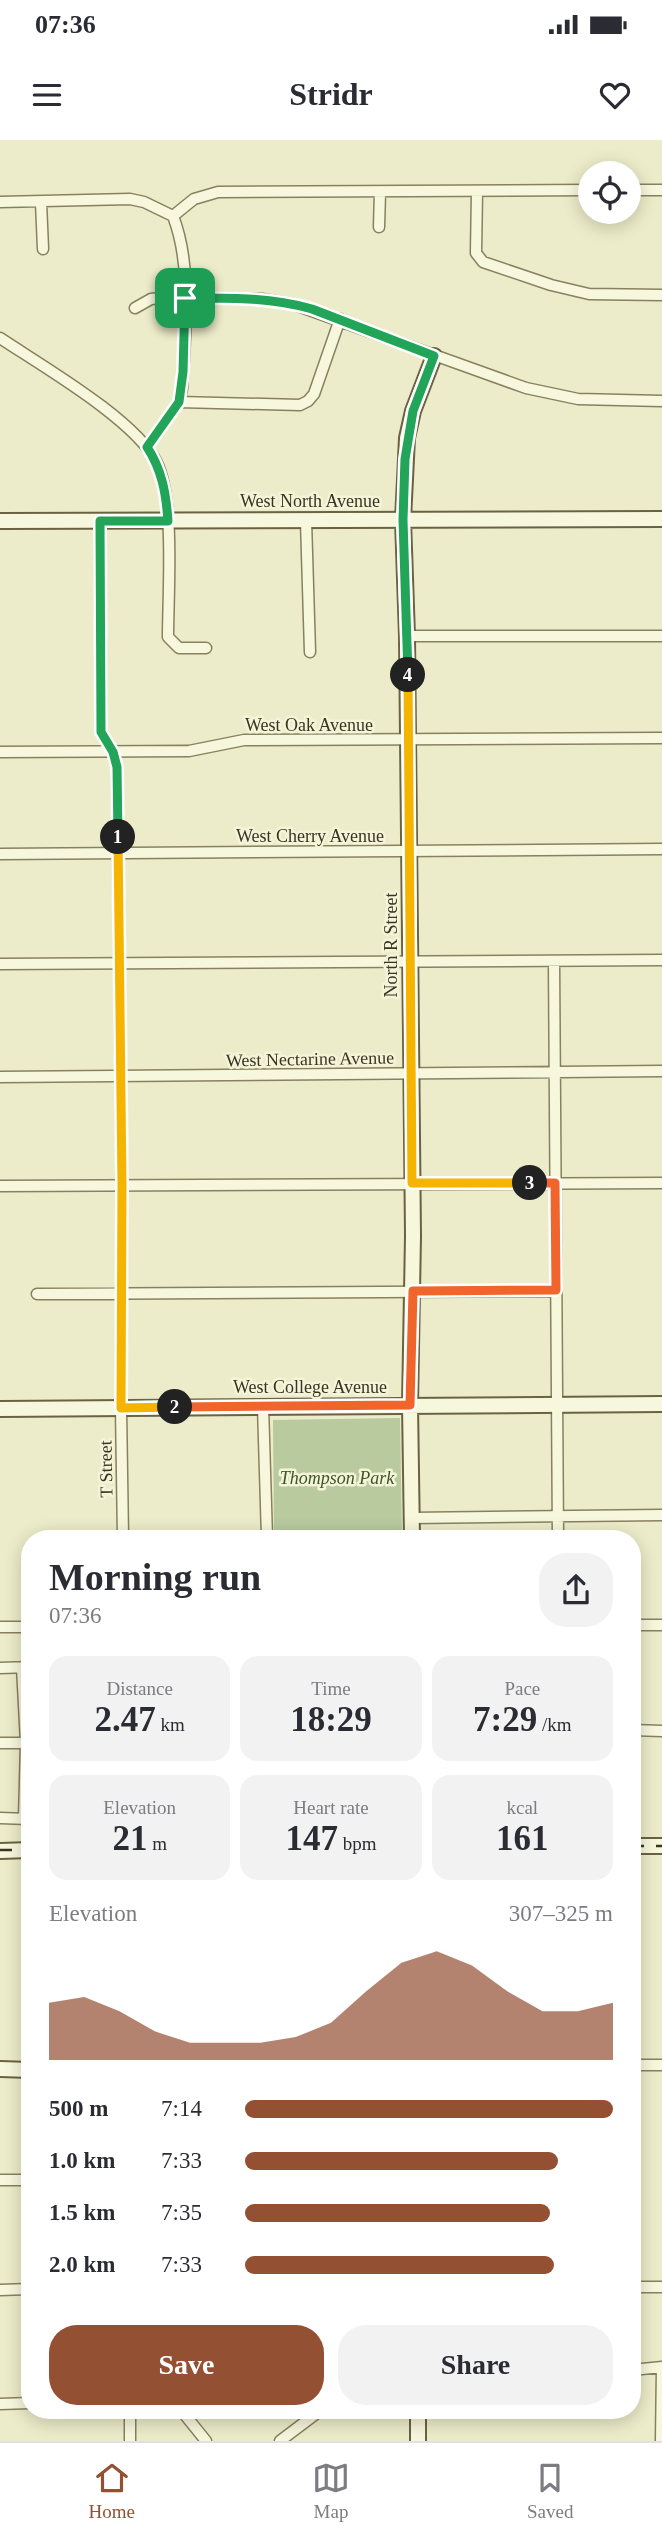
<!DOCTYPE html>
<html lang="en">
<head>
<meta charset="utf-8">
<style>
	body { margin:0; font-family:"Times New Roman",serif; background:#f2f2f3; color:#2b2b33; height:100vh; display:flex; flex-direction:column; font-size:26px; white-space:nowrap }
	* { box-sizing:border-box; margin:0 }
	p { font-size:23px; color:#7c7c81 }
	.icon { flex:none; width:38px; height:38px; fill:none; stroke:currentColor; stroke-width:2; stroke-linecap:round; stroke-linejoin:round }
	.map { position:relative; flex:1; overflow:hidden }
	.sheet { position:absolute; left:21px; top:1390px; width:620px; height:889px; display:flex; flex-direction:column; background:#fff; border-radius:28px; box-shadow:0 4px 18px #0003 }
	.sheet>* { flex:none }
	.buttons { position:absolute; left:578px; top:21px; display:grid; gap:14px }
	.buttons a { display:grid; place-items:center; width:63px; height:63px; border-radius:50%; background:#fff; box-shadow:0 4px 18px #0003; font-size:35px }
	.pin { position:absolute; display:grid; place-items:center; width:60px; height:60px; color:#fff; margin:-30px; border-radius:14px; box-shadow:0 4px 10px #0006 }
	.km { position:absolute; width:35px; height:35px; margin:-18px; border-radius:50%; background:#222; color:#fff; font-size:19px; line-height:35px; text-align:center }
	.round { display:grid; place-items:center; flex:none; width:74px; height:74px; border-radius:28px; background:#f2f2f3 }
	.overview { display:flex; align-items:center; justify-content:space-between; height:119px; padding:0 28px }
	h1 { font-size:38px; font-weight:600; line-height:52px }
	.metrics { display:grid; grid-template-columns:repeat(3,1fr); gap:10px; height:119px; padding:7px 28px }
	.metrics div { display:grid; align-content:center; border-radius:18px; background:#f2f2f3; text-align:center }
	.metrics b { font-size:35px; font-weight:600 }
	.metrics small { font-size:19px; font-weight:400 }
	.metrics p { font-size:19px }
	.chart { height:196px; padding:14px 28px }
	.chart p { display:flex; justify-content:space-between }
	.chart svg { width:100%; height:126px; margin-top:7px; fill:#935033; opacity:.7 }
	.action { display:flex; gap:14px; margin-top:auto; padding:14px 28px }
	.action a { flex:1; height:80px; border-radius:28px; background:#935033; color:#fff; font-size:28px; font-weight:600; line-height:80px; text-align:center }
	.action a+a { background:#f2f2f3; color:#2b2b33 }
	ul { padding:0 28px; list-style:none; font-size:23px }
	li { display:grid; grid-template-columns:112px 84px 1fr; align-items:center; height:52px }
	li i { height:18px; border-radius:9px; background:#935033 }
	.status { display:flex; justify-content:space-between; align-items:center; height:49px; padding:0 35px; background:#fff; direction:ltr }
	.status svg { height:19px; fill:currentColor }
	header { display:flex; justify-content:space-between; align-items:center; height:91px; padding:0 28px; background:#fff; font-size:32px; font-weight:600 }
	.tabs { display:flex; justify-content:space-around; align-items:center; height:98px; border-top:2px solid #e1e1e2; background:#fff; font-size:19px; color:#7c7c81 }
	.tabs a { display:grid; justify-items:center; gap:4px }
	.tabs .active { color:#935033 }
	.map>svg:first-child { display:block }
</style>
</head>
<body>
<div class="status"><b>07:36</b><svg viewBox="0 0 49 12"><path d="M0 12V9h3v3zM5 12V6h3v6zM10 12V3h3v9zM15 12V0h3v12zM26 1h20v11H26zM47 4h2v5h-2z"/></svg></div>
<header><svg class="icon" aria-label="menu" viewBox="0 0 24 24"><path d="M4 6h16M4 12h16M4 18h16"/></svg>Stridr<svg class="icon" aria-label="heart" viewBox="0 0 24 24"><path d="M12 20l-8-8c-3-5 5-10 8-4 3-6 11-1 8 4z"/></svg></header>
<div class="map">
<svg width="662" height="2301" viewBox="0 0 662 2301">
	<rect width="100%" height="100%" fill="#ececca"/>
	<path fill="#b8ca9e" d="M400,1278L402,1398H274L273,1280Z"/>
	<g fill="none" stroke-linecap="round" stroke-linejoin="round">
		<defs>
			<path id="street" d="M628,50H662
				M477,51L476,113L483,122L551,145L589,154L662,155
				M0,62L130,59L144,62L173,76C193,128 185,194 182,249L179,262L147,307
				M41,62L43,109
				M173,76L194,59L218,52L590,50
				M379,87L380,52
				M135,168L151,159L170,157L262,159L292,164L526,248L578,259L662,261
				M0,198C42,226 136,280 157,323C175,361 168,453 168,497L179,508H206
				M179,262L300,265L308,261L314,254L340,179
				M100,381L101,592L113,612L117,627L122,1045L121,1268L123,1398
				M306,381L310,512
				M407,496H662
				M0,612L189,611L244,600L662,598
				M0,714L662,709
				M554,821L558,1398
				M0,824L662,820
				M0,937L662,931
				M0,1046L662,1043
				M37,1154L556,1151
				M263,1266L267,1398
				M412,1378L662,1375
				M632,1485H662
				M0,1487H30
				M22,1527L26,1603L24,1679
				M0,1528L30,1527
				M632,1590L662,1591
				M0,1603H30
				M0,1678L29,1679
				M632,1925H662
				M0,2040H30
				M632,2147H662
				M0,2150L30,2149
				M632,2230L662,2227
				M0,2264L30,2263
				M130,2270V2301
				M181,2270L206,2301
				M280,2301L321,2270
				M661,2301L662,2227"/>
			<path id="secondary" d="M0,381L662,379
				M0,1269L662,1264
				M412,1398L410,1265L413,1096L407,496L403,380L407,298L413,271L434,216
				M632,1706H662
				M0,1711L30,1710
				M0,1929L30,1930
				M418,2301V2270"/>
		</defs>
		<use href="#street" stroke="#88815f" stroke-width="13"/>
		<use href="#secondary" stroke="#6a6242" stroke-width="18"/>
		<use href="#street" stroke="#f7f7dd" stroke-width="10"/>
		<use href="#secondary" stroke="#f7f7dd" stroke-width="14"/>
		<path stroke="#3a3522" stroke-width="2.5" stroke-dasharray="12 12" stroke-linecap="butt" d="M632,1706H662
			M0,1710H30"/>
	</g>
	<g fill="none" stroke-linecap="round" stroke-linejoin="round">
		<defs>
			<path id="split-1" d="M118,697L117,627L113,612L101,592L100,381H168C166,353 162,330 147,307L179,262L183,232L185,158"/>
			<path id="split-2" d="M118,697L122,1045L121,1268L175,1267"/>
			<path id="split-3" d="M175,1267L410,1265L413,1151L556,1150L555,1043H530"/>
			<path id="split-4" d="M408,535L412,1043H530"/>
			<path id="split-5" d="M185,158C228,158 269,157 312,169L434,216L413,271L405,319L403,380L408,535"/>
		</defs>
		<use href="#split-1" stroke="#fff" stroke-width="14"/>
		<use href="#split-2" stroke="#fff" stroke-width="14"/>
		<use href="#split-3" stroke="#fff" stroke-width="14"/>
		<use href="#split-4" stroke="#fff" stroke-width="14"/>
		<use href="#split-5" stroke="#fff" stroke-width="14"/>
		<use href="#split-1" stroke="#22a559" stroke-width="9"/>
		<use href="#split-2" stroke="#f5b400" stroke-width="9"/>
		<use href="#split-3" stroke="#f0652b" stroke-width="9"/>
		<use href="#split-4" stroke="#f5b400" stroke-width="9"/>
		<use href="#split-5" stroke="#22a559" stroke-width="9"/>
	</g>
	<g text-anchor="middle" stroke-width="5" stroke-linejoin="round" paint-order="stroke">
		<g font-size="18" fill="#3a3522" stroke="#f4f4d9">
			<text x="310" y="367">West North Avenue</text>
			<text x="309" y="591">West Oak Avenue</text>
			<text x="310" y="702">West Cherry Avenue</text>
			<text transform="translate(391 805) rotate(-90)" y="6">North R Street</text>
			<text transform="translate(310 919) rotate(-1)" y="6">West Nectarine Avenue</text>
			<text x="310" y="1253">West College Avenue</text>
			<text transform="translate(106 1329) rotate(-91)" y="6">T Street</text>
		</g>
		<g font-size="18" font-style="italic" fill="#3d552a" stroke="#f4f4d9">
			<text x="337" y="1344">Thompson Park</text>
		</g>
	</g>
</svg>
<div class="buttons">
<a><svg class="icon" aria-label="locate" viewBox="0 0 24 24"><circle cx="12" cy="12" r="6"/><path d="M12 2v4M12 18v4M2 12h4M18 12h4"/></svg></a>
</div>
<div class="pin" style="left:185px;top:158px;background:#1e9e55"><svg class="icon" aria-label="arrive" viewBox="0 0 24 24"><path d="M6 21V4h12l-3 4 3 4H6"/></svg></div>
<b class="km" style="left:118px;top:697px">1</b>
<b class="km" style="left:175px;top:1267px">2</b>
<b class="km" style="left:530px;top:1043px">3</b>
<b class="km" style="left:408px;top:535px">4</b>
<section class="sheet">
<div class="overview"><div><h1>Morning run</h1><p>07:36</p></div><a class="round"><svg class="icon" aria-label="share" viewBox="0 0 24 24"><path d="M12 15V3M7 8l5-5 5 5M5 13v7h14v-7"/></svg></a></div>
<div class="metrics">
<div><p>Distance</p><b>2.47<small> km</small></b></div>
<div><p>Time</p><b>18:29</b></div>
<div><p>Pace</p><b>7:29<small> /km</small></b></div>
</div>
<div class="metrics">
<div><p>Elevation</p><b>21<small> m</small></b></div>
<div><p>Heart rate</p><b>147<small> bpm</small></b></div>
<div><p>kcal</p><b>161</b></div>
</div>
<div class="chart"><p><span>Elevation</span>307–325 m</p>
<svg viewBox="0 0 160 44" preserveAspectRatio="none"><path d="M0 44V24L10 22L20 27L30 34L40 38L50 38L60 38L70 36L80 31L90 20L100 10L110 6L120 11L130 20L140 27L150 27L160 24V44z"/></svg>
</div>
<ul>
<li><b>500 m</b>7:14<i style="width:100%"></i></li>
<li><b>1.0 km</b>7:33<i style="width:85%"></i></li>
<li><b>1.5 km</b>7:35<i style="width:83%"></i></li>
<li><b>2.0 km</b>7:33<i style="width:84%"></i></li>
</ul>
<div class="action"><a>Save</a><a>Share</a></div>
</section>
</div>
<nav class="tabs">
<a class="active"><svg class="icon" aria-label="home" viewBox="0 0 24 24"><path d="M3 11l9-7 9 7M6 9v11h12V9"/></svg>Home</a>
<a><svg class="icon" aria-label="map" viewBox="0 0 24 24"><path d="M3 6l6-2 6 2 6-2v14l-6 2-6-2-6 2zM9 4v14M15 6v14"/></svg>Map</a>
<a><svg class="icon" aria-label="saved" viewBox="0 0 24 24"><path d="M7 4h10v16l-5-4-5 4z"/></svg>Saved</a>
</nav>
</body>
</html>
